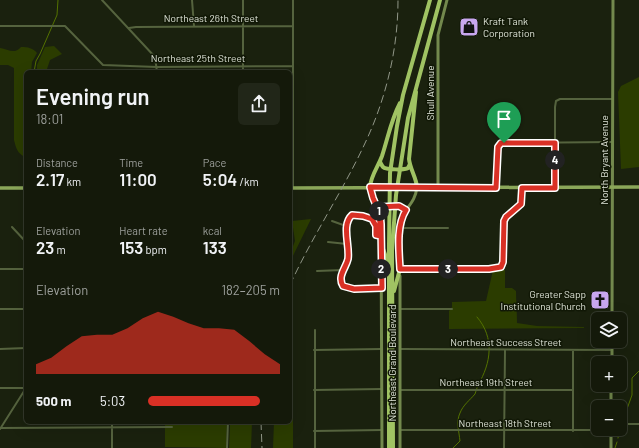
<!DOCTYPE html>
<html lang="en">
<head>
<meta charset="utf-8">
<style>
	body { margin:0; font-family:Barlow,sans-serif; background:#212618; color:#f1f3f6; height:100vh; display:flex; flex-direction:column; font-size:15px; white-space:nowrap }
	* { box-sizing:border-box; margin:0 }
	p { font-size:13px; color:#9da09c }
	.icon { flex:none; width:22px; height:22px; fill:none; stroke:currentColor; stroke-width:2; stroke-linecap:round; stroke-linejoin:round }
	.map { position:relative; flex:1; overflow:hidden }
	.panel { position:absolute; left:24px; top:70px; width:268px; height:354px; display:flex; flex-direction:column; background:#14190a; border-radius:6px; box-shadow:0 4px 16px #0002,0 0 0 1px #33382b }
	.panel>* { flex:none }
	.controls { position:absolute; left:591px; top:312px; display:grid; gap:8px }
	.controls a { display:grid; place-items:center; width:36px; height:36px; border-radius:6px; background:#14190a; box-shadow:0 4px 16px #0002,0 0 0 1px #33382b; font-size:20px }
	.pin { position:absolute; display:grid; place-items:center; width:34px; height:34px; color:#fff; margin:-41px -17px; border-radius:50% 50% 50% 0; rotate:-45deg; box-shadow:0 0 4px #0007 }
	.pin .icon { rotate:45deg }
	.km { position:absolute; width:20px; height:20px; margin:-10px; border-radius:50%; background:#222; color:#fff; font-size:11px; line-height:20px; text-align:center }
	.round { display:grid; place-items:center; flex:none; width:42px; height:42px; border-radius:6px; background:#212618 }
	.head { display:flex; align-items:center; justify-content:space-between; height:68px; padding:0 12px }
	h1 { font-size:22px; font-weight:600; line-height:30px }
	.metrics { display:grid; grid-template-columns:repeat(3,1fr); gap:6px; height:68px; padding:4px 12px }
	.metrics div { display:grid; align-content:center }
	.metrics b { font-size:17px; font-weight:600 }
	.metrics small { font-size:11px; font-weight:400 }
	.metrics p { font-size:11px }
	.chart { height:112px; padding:8px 12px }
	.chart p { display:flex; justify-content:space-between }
	.chart svg { width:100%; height:72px; margin-top:4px; fill:#d93025; opacity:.7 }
	ul { padding:0 12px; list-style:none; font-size:13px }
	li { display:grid; grid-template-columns:64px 48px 1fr; align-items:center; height:30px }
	li i { height:10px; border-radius:5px; background:#d93025 }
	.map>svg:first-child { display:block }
</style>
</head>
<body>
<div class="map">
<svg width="639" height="448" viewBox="0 0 639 448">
	<rect width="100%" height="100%" fill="#1a210e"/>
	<path fill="#2b3c00" d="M54,46L62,54L50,60L47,69V72H37V65L45,47Z
		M21,47C28,47 33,48 37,53L32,62L31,72H26V152L25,157C17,153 16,148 14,140V68L8,65H0V48C8,49 14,55 21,47Z
		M639,77V167L621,169L618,92L621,86Z
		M311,219L290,262V254L295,241L292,221Z
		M493,270H505V288H512L516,291C516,302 517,312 517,323L537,326L584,327V328L449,329V311L452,307V302L486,301Z
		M293,335V448H273L274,422H290V337Z
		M165,422H188V424H227L226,448L165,447Z
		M247,422H252L251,448H229L230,424L246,425Z"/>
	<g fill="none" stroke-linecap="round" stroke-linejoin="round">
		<path stroke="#547200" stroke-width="1" d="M34,72L36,61L40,54L57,15L58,0
			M622,423L632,395V378L639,371
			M620,428V426
			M618,438L620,429
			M453,448L460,441C459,432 456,421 460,413C463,405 470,400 475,394C476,391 477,388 478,385C491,363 495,338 477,317
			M615,448L617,442"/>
		<path stroke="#55633e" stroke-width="2" d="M102,0L155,57L157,72
			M192,0L194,26
			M243,0V72
			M0,26H65L103,65L157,67L293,66
			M129,28L136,27L293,26
			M496,187L498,147L501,143L612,142
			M555,187V107L556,101L560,99H612
			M293,188V0
			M332,221L346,226
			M12,227L26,242
			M400,228H448
			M381,236L376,235V226L372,219L363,216L352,215C340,225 350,245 348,259C346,268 337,277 343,286C355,291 369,288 381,288
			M328,242L347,244
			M0,269H26
			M400,269H489L501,267L503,262L504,221L506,217L521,204L522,187
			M317,271L343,270
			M0,309H26
			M400,309H452
			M315,330V448
			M0,349L26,348
			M401,349L612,350
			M314,350L381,349
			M0,388H26
			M314,390L382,389
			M401,390H573
			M112,422V448
			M620,424H639
			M0,428L172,427
			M0,429L26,388
			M400,430H610
			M314,431L382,430
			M573,431V350
			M227,448L228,422
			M504,448L505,350"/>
		<path stroke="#73894d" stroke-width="3" d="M370,187L373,198L379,213L381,224L382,448
			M438,187V35L447,0
			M378,207L399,206L406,210
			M400,270C400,255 397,234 401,220C405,207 415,204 417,187
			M400,276V448
			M612,319L613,0
			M612,363V341
			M611,407V385
			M611,448V429"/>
		<path stroke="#8ba759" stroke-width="3.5" d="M0,188H26
			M290,188L639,187"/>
		<path stroke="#a0c363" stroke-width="4" d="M416,92L409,159C410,169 416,177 417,187
			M380,161C380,162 382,166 383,167C386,170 405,170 408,168L410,164
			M370,187C371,175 378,167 382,156C388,138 391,120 400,103
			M381,243L387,260
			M394,291L400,269
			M389,448V245L390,173L397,126L403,95L430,0
			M393,448L392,251L396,195L408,118L440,0"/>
		<path stroke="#919788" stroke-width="1" stroke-dasharray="8 4" stroke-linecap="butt" d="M290,285C315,230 350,181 373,125C389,85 398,43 398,0
			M261,422L262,448"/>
	</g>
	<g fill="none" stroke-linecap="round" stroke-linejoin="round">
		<defs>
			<path id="route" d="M504,143H501L498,147L496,188L370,187L373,198L379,212L381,236L376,235V226L372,219L363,216L352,215C341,225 350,245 348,259C346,268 337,276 343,286L354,289L382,288L381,224C381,218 380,213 378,207L399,206L406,210C396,226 399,250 400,269H489L501,267L503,262L504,221L506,217L521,204L522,188H555V143H504"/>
		</defs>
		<use href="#route" stroke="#fff" stroke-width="8"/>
		<use href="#route" stroke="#d93025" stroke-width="5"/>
	</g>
	<defs>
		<symbol id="shop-square" viewBox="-11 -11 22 22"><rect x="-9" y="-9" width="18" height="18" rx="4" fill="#c8a6ef" stroke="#111806"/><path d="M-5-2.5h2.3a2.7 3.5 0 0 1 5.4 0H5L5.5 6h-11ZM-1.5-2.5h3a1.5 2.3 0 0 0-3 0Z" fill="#111"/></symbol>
		<symbol id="church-square" viewBox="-11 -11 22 22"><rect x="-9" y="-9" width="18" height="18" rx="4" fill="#c8a6ef" stroke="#111806"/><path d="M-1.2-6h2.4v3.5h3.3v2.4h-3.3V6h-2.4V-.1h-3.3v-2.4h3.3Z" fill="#111"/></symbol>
	</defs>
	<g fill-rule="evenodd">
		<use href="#shop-square" x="458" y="16" width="22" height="22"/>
		<use href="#church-square" x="589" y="289" width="22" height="22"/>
	</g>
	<g text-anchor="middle" stroke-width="3" stroke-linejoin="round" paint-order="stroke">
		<g font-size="10" fill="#dee3d7" stroke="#111806">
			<text x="211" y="22">Northeast 26th Street</text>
			<text x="198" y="62">Northeast 25th Street</text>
			<text transform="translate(430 93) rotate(-90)" y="4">Shull Avenue</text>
			<text transform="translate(604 160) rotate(-90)" y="4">North Bryant Avenue</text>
			<text x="506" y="346">Northeast Success Street</text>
			<text transform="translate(392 363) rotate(-90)" y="4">Northeast Grand Boulevard</text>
			<text x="486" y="386">Northeast 19th Street</text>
			<text x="505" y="427">Northeast 18th Street</text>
		</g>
		<g font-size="10" fill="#dee3d7" stroke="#111806" text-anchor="start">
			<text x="483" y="25">Kraft Tank<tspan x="483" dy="12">Corporation</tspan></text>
			<text x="586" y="298" text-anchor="end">Greater Sapp<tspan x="586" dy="12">Institutional Church</tspan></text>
		</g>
	</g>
</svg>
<div class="controls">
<a><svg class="icon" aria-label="layers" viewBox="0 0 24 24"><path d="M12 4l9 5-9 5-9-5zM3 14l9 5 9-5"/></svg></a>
<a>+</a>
<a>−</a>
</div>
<div class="pin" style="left:504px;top:143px;background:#1e9e55"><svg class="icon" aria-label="arrive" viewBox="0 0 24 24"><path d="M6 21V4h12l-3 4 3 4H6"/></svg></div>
<b class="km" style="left:379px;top:211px">1</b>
<b class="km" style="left:381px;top:269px">2</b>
<b class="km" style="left:448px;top:269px">3</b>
<b class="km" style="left:555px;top:160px">4</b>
<section class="panel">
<div class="head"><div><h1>Evening run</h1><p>18:01</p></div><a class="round"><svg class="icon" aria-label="share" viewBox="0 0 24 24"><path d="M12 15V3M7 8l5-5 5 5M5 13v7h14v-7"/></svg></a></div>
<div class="metrics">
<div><p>Distance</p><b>2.17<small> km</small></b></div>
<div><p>Time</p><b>11:00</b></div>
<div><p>Pace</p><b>5:04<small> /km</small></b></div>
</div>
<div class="metrics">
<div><p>Elevation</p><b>23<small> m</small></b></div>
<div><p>Heart rate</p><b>153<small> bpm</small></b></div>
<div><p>kcal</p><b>133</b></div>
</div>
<div class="chart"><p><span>Elevation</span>182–205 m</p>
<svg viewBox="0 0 160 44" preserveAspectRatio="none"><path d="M0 44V38L10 34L20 27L30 21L40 20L50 20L60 16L70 10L80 6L90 9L100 13L110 16L120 16L130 17L140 24L150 32L160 38V44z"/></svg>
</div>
<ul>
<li><b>500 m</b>5:03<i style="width:85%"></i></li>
</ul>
</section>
</div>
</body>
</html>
